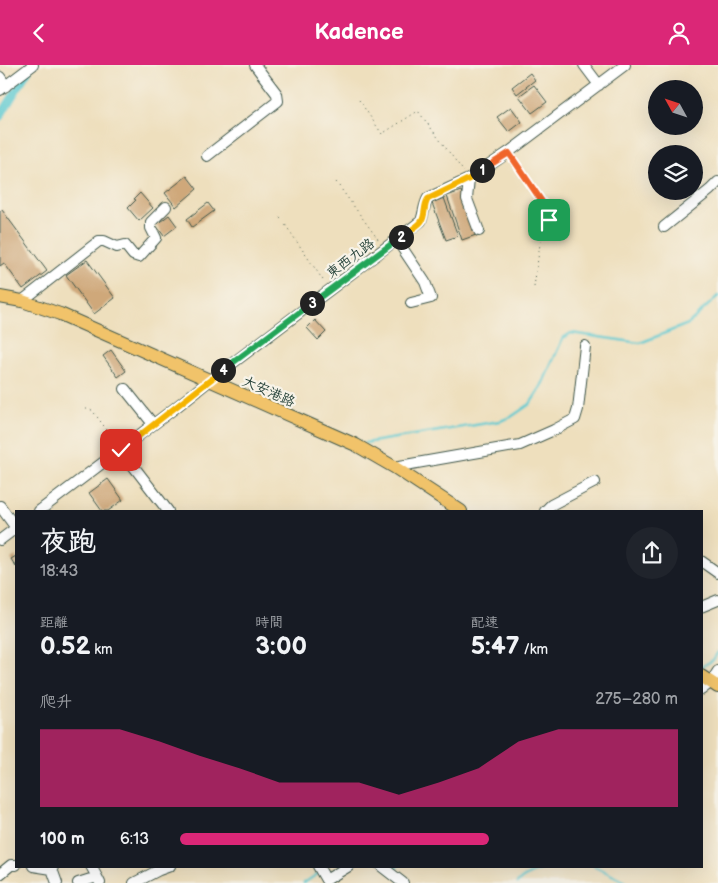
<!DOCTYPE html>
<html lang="zh-TW">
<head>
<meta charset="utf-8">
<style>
	body { margin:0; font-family:"Balsamiq Sans","LXGW WenKai TC",sans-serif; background:#20242c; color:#f1f3f6; height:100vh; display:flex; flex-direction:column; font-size:19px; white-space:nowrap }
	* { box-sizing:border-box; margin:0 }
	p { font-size:16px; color:#9ea1a6 }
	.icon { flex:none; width:28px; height:28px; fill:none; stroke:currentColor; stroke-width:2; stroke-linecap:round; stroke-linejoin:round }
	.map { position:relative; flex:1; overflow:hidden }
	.drawer { position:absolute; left:15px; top:445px; width:688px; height:358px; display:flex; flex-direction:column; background:#171b24; border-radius:0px; box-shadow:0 5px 20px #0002 }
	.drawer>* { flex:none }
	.needle { width:32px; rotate:310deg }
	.tools { position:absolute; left:648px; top:15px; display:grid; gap:10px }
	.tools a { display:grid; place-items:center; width:55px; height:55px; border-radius:50%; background:#171b24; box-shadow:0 5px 20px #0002; font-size:25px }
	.pin { position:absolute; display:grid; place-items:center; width:42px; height:42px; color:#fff; margin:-21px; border-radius:10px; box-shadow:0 2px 8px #0006 }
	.km { position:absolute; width:25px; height:25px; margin:-12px; border-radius:50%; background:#222; color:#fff; font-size:14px; line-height:25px; text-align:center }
	.round { display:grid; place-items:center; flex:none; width:52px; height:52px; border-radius:26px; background:#20242c }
	.overview { display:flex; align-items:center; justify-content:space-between; height:85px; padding:0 25px }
	h1 { font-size:28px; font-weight:600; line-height:38px }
	.metrics { display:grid; grid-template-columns:repeat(3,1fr); gap:8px; height:85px; padding:5px 25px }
	.metrics div { display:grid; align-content:center }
	.metrics b { font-size:25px; font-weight:600 }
	.metrics small { font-size:14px; font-weight:400 }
	.metrics p { font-size:14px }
	.chart { height:140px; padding:10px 25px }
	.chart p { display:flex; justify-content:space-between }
	.chart svg { width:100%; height:90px; margin-top:5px; fill:#db2777; opacity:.7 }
	ul { padding:0 25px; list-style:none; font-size:16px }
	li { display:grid; grid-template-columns:80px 60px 1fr; align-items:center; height:38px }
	li i { height:12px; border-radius:6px; background:#db2777 }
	header { display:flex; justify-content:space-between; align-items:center; height:65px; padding:0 25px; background:#db2777; color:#fff; font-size:22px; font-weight:600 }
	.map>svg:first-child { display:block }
</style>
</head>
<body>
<header><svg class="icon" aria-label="back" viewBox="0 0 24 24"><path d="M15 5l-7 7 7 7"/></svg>Kadence<svg class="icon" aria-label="person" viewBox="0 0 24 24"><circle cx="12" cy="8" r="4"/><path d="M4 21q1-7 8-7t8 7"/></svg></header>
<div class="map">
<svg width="718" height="818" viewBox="0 0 718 818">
	<rect width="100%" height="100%" fill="#f7f3e8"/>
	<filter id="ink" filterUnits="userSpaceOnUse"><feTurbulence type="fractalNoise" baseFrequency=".02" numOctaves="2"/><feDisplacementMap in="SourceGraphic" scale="10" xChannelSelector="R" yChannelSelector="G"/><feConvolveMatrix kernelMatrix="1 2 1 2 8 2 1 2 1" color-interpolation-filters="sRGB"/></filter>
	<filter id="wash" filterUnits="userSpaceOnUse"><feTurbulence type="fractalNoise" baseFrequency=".0096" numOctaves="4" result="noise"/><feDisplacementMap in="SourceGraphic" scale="20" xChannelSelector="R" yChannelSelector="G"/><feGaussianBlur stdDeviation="1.12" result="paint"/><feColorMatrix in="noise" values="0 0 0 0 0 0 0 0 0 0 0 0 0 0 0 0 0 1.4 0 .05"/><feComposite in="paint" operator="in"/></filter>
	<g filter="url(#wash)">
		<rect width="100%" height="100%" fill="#eedfbd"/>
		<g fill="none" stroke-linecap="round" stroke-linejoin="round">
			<path stroke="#5cc9d0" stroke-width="2.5" d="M365,378L500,356L511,352L530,339L541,322L563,273L571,268L640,278L688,259L718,231
				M701,602L713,595L718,587
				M594,801L628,818
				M393,805L398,801
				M304,818L319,808
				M517,818C527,808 540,804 554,801"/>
			<path stroke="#5cc9d0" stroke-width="8" d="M0,52L28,6"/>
		</g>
		<g id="blocks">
			<path fill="#cfa87a" d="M530,8L535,15L517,29L512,22Z
				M534,20L547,37L532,48L519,31Z
				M511,42L522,57L509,67L497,52Z
				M187,111L197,124L176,142L165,128Z
				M461,126L476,170L462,175L447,131Z
				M140,128L153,143L139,156L128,143L136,135L134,134Z
				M444,133L458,171L446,175L432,138Z
				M208,138L214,146L192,162L187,154Z
				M2,145L47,206L23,224L4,198L0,201V146Z
				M169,150L177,161L164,171L156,160Z
				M87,195L115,233L94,249L66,210Z
				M315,255L326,267L318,275L307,263Z
				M111,285L126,306L118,312L103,291Z
				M108,414L123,435L108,446H102L89,428Z
				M16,491V502L11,494Z"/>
		</g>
	</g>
	<g filter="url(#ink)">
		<use href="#blocks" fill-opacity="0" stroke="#3e5549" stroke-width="1"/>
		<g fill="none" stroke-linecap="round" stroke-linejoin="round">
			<defs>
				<path id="minor" d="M584,0L599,20
					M0,12L6,21
					M0,25L33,0
					M207,91L278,36L277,29L255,0
					M469,114L467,134L479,166
					M664,162L710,125L718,117
					M397,175L425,217L431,233L411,238
					M22,236L99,176H104L117,182L125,180L133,190L139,192L156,173L151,163V157L166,142
					M125,324L153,359
					M121,385L168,446
					M394,402L520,380L554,365L575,354L578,344L585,281
					M0,441L16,463
					M39,446L175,343L209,316L421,156C424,148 424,140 428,133L469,114L509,87L625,0
					M545,446L551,440L595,417
					M0,475L16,463
					M701,496L718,508
					M701,542L718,535
					M701,625L711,617L718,606
					M33,801L52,804L57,818
					M91,801L97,812
					M318,801L326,815L349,801
					M381,801L403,818
					M0,809L11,800H16
					M78,818L97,812L100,818
					M134,818L159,805L170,801"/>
				<path id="major" d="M0,232L22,236L60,249L356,380L394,402L461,446
					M701,611L718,622"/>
			</defs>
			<use href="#minor" stroke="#3e5549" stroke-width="12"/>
			<use href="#major" stroke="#3e5549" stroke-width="14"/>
			<path stroke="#3e5549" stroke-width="1" stroke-dasharray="1 4" stroke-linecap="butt" d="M359,35L382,69L418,46L464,107
				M513,94L549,147V155L540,179L534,222
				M336,117L380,177
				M280,152L325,218
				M86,344L92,345L115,376"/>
			<use href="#minor" stroke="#fff" stroke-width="10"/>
			<use href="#major" stroke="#f1c36a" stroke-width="12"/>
		</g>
	</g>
	<g fill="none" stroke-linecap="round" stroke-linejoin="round" filter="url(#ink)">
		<defs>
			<path id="split-1" d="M482,105L509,88L549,147V155"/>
			<path id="split-2" d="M401,172C406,168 417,162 421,157C426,151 423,141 428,134L469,114L482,105"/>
			<path id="split-3" d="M312,238L401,172"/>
			<path id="split-4" d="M223,305L312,238"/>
			<path id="split-5" d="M121,385L223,305"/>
		</defs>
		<use href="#split-1" stroke="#fff" stroke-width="10"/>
		<use href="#split-2" stroke="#fff" stroke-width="10"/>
		<use href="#split-3" stroke="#fff" stroke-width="10"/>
		<use href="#split-4" stroke="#fff" stroke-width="10"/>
		<use href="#split-5" stroke="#fff" stroke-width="10"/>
		<use href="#split-1" stroke="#f0652b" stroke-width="6"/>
		<use href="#split-2" stroke="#f5b400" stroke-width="6"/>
		<use href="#split-3" stroke="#22a559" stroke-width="6"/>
		<use href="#split-4" stroke="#22a559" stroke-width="6"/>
		<use href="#split-5" stroke="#f5b400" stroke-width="6"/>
	</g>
	<g text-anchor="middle" stroke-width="4.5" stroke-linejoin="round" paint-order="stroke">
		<g font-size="14" fill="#1f3d34" stroke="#f7f3e8">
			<text transform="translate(350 193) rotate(-37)" y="5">東西九路</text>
			<text transform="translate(269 326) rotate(24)" y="5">大安港路</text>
		</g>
	</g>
</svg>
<div class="tools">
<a><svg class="needle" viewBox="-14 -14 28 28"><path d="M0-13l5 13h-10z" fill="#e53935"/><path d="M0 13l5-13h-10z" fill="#9ea1a6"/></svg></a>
<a><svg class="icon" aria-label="layers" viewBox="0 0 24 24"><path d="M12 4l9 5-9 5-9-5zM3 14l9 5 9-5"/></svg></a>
</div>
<div class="pin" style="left:549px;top:155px;background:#1e9e55"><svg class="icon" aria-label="arrive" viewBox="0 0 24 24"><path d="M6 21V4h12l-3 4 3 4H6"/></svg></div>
<div class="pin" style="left:121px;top:385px;background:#d93025"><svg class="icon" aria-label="check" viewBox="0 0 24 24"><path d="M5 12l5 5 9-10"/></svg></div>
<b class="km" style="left:482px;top:105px">1</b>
<b class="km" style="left:401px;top:172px">2</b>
<b class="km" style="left:312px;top:238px">3</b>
<b class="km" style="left:223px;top:305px">4</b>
<section class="drawer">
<div class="overview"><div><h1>夜跑</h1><p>18:43</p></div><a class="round"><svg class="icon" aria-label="share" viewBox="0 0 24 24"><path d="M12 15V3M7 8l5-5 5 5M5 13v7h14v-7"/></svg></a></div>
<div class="metrics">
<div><p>距離</p><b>0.52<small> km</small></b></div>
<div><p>時間</p><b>3:00</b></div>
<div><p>配速</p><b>5:47<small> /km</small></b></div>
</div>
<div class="chart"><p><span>爬升</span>275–280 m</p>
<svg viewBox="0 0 160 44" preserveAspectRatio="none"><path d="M0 44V6L10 6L20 6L30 12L40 19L50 25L60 32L70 32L80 32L90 38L100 32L110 25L120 12L130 6L140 6L150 6L160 6V44z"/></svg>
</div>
<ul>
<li><b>100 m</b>6:13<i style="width:62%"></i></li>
</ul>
</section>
</div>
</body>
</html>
